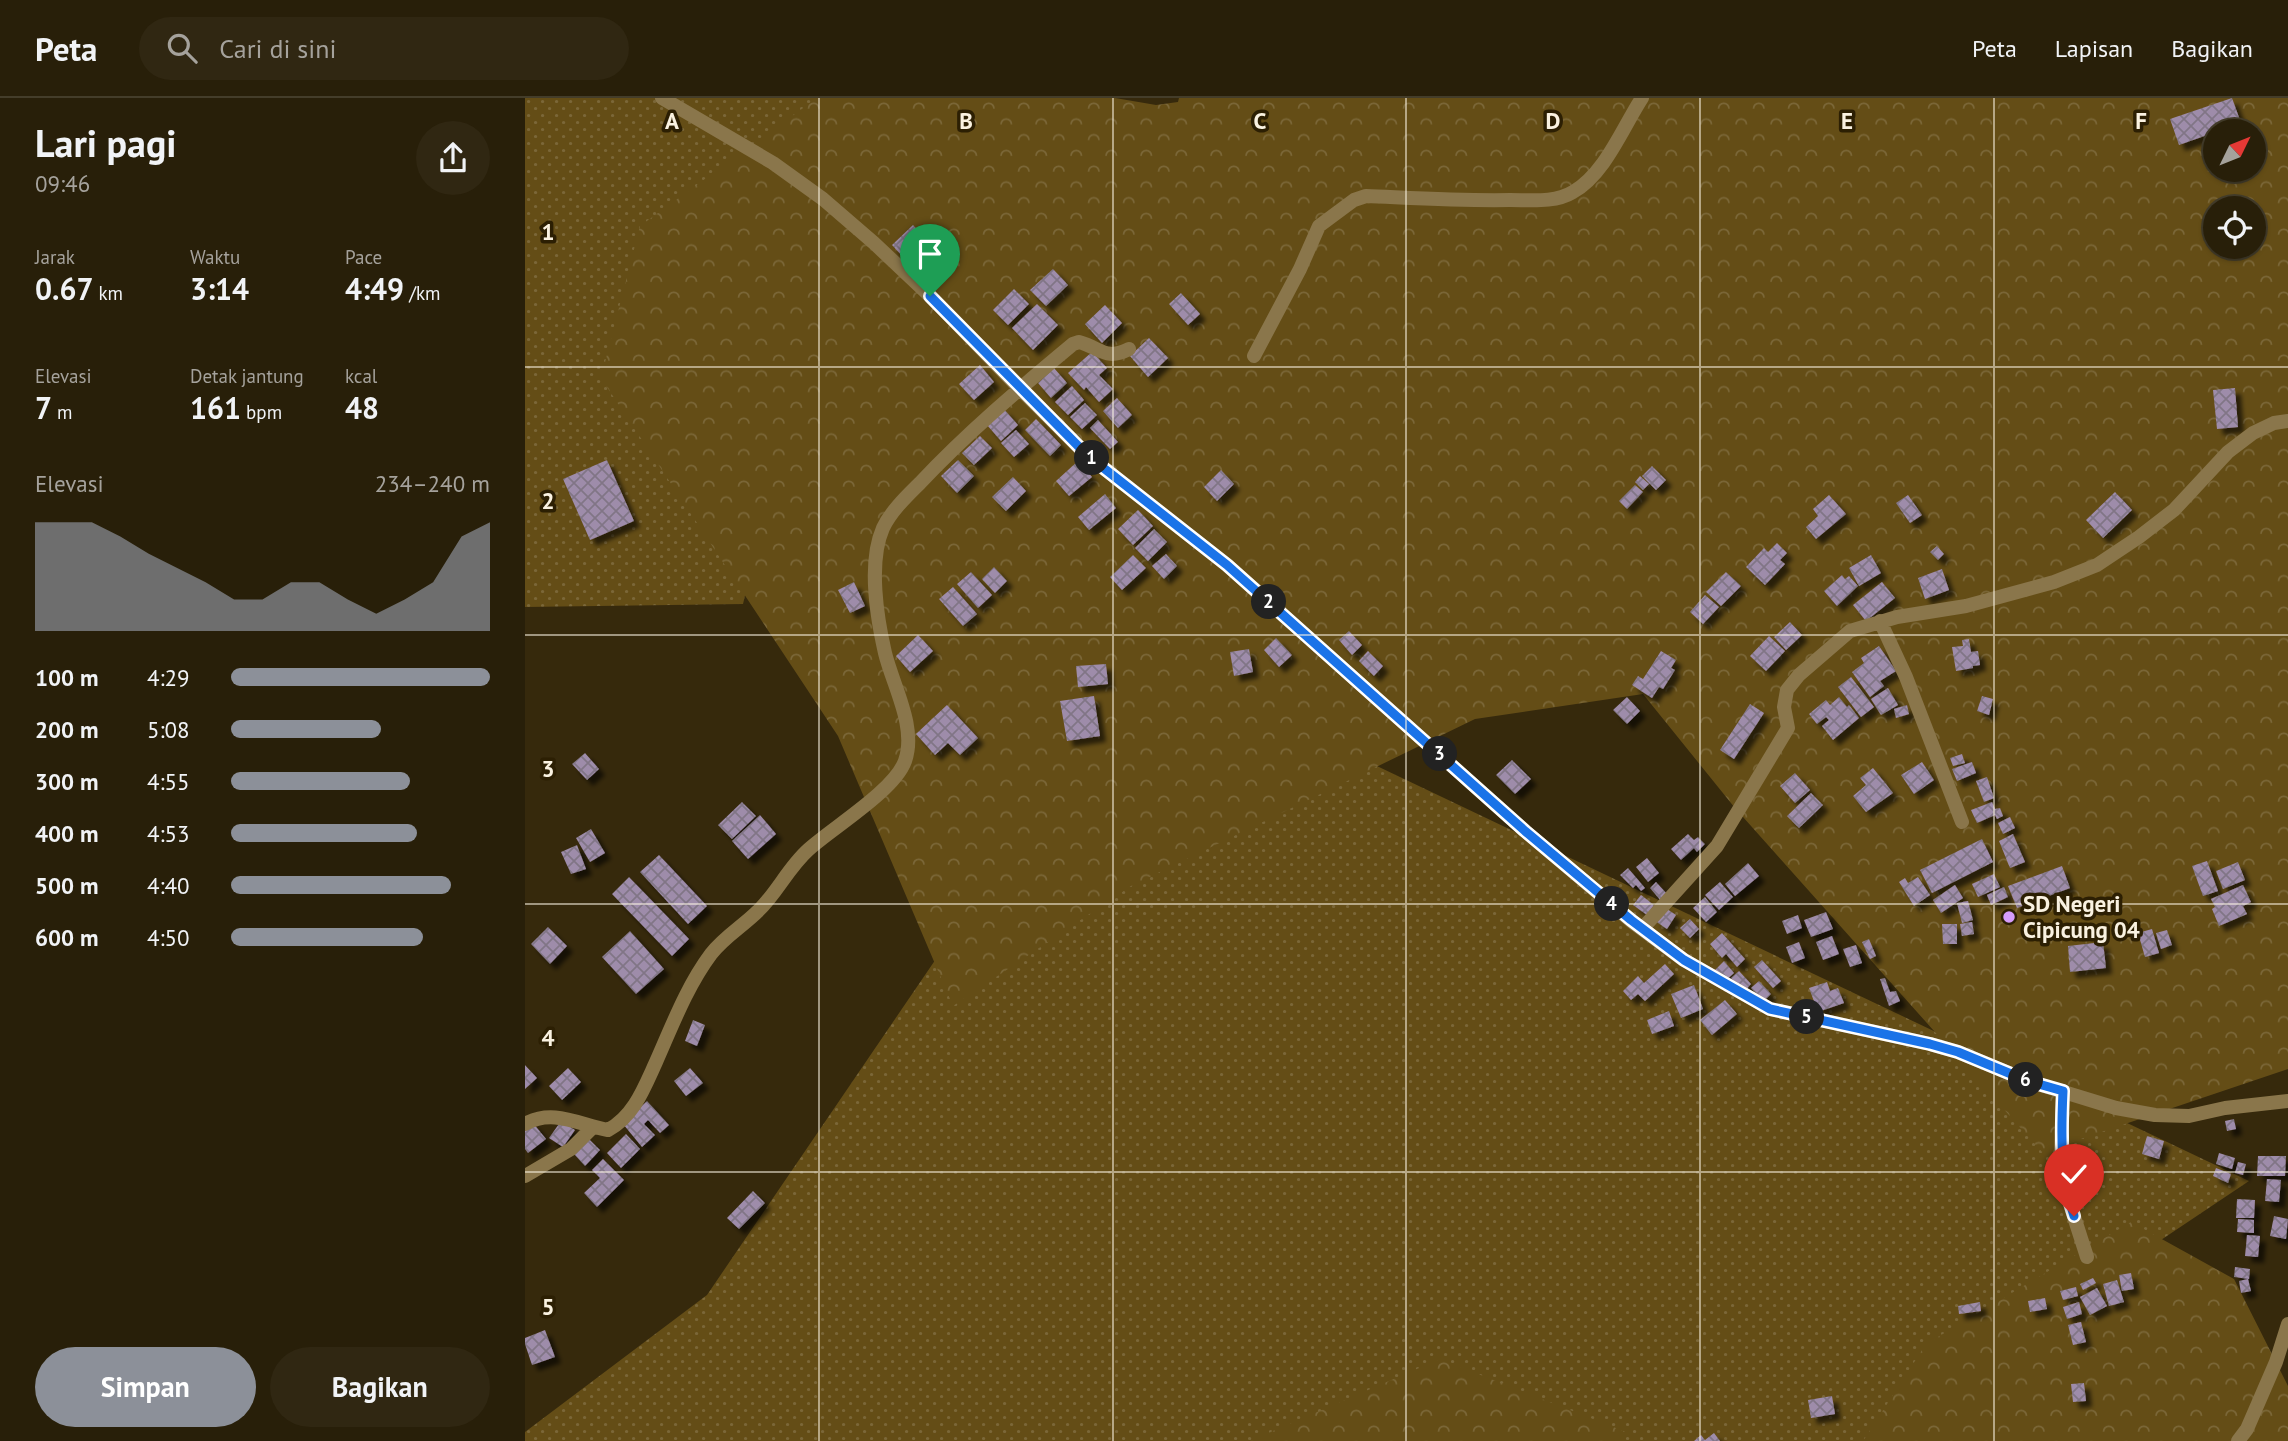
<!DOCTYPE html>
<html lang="id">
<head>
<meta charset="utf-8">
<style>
	body { margin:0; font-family:"PT Sans",sans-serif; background:#302712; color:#f1f3f6; height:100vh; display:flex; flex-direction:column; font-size:26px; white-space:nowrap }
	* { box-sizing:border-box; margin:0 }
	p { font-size:23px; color:#a5a29c }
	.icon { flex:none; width:38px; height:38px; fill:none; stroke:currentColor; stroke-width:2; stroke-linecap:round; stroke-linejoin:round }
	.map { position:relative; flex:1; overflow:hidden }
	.panel { display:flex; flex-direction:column; background:#281f09; width:525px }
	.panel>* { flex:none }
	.needle { width:46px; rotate:47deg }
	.tools { position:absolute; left:1678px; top:21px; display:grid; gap:14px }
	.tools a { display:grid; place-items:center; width:63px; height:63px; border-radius:50%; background:#281f09; box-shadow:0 2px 5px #0004,0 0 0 2px #443d2a; font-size:35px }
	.pin { position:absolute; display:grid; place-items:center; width:60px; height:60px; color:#fff; margin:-72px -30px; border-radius:50% 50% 50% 0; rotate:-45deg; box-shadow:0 0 7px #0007 }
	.pin .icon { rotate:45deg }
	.km { position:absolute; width:35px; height:35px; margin:-18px; border-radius:50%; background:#222; color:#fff; font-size:19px; line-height:35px; text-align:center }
	.round { display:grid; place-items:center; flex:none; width:74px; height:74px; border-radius:37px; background:#302712 }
	.head { display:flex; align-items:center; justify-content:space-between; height:119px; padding:0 35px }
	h1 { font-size:38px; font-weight:700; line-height:52px }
	.metrics { display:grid; grid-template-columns:repeat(3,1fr); gap:10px; height:119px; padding:7px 35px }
	.metrics div { display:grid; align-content:center }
	.metrics b { font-size:30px; font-weight:700 }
	.metrics small { font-size:19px; font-weight:400 }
	.metrics p { font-size:19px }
	.chart { height:196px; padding:14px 35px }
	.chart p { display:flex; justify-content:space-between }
	.chart svg { width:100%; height:126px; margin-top:7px; fill:#8c9099; opacity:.7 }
	.action { display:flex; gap:14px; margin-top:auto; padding:14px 35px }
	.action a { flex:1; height:80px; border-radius:42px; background:#8c9099; color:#fff; font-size:28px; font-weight:700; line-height:80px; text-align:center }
	.action a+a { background:#302712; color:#f1f3f6 }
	ul { padding:0 35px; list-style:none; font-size:23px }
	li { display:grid; grid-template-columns:112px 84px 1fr; align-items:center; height:52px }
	li i { height:18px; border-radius:9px; background:#8c9099 }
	header { display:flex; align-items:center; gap:42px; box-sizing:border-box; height:98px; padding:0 35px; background:#281f09; border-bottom:2px solid #443d2a }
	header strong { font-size:33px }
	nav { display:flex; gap:38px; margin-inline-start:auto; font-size:24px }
	.search { width:490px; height:63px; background:#302712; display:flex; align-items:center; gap:18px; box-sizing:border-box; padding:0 24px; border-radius:38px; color:#a5a29c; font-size:26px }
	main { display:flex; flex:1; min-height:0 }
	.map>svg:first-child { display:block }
</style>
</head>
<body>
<header>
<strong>Peta</strong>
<div class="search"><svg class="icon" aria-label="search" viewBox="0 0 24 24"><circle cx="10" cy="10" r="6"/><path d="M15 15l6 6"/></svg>Cari di sini</div>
<nav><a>Peta</a><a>Lapisan</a><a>Bagikan</a></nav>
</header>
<main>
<section class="panel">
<div class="head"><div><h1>Lari pagi</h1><p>09:46</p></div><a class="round"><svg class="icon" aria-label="share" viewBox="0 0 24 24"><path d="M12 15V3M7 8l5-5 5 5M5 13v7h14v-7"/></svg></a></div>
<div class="metrics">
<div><p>Jarak</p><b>0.67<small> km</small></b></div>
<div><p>Waktu</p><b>3:14</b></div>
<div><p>Pace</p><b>4:49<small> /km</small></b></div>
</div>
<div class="metrics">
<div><p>Elevasi</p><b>7<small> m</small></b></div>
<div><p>Detak jantung</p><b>161<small> bpm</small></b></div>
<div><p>kcal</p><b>48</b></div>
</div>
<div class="chart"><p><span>Elevasi</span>234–240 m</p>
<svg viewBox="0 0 160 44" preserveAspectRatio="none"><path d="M0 44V6L10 6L20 6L30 11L40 17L50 22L60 27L70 33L80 33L90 27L100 27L110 33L120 38L130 33L140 27L150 11L160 6V44z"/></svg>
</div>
<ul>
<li><b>100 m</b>4:29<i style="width:100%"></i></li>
<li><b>200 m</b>5:08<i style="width:58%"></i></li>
<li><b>300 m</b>4:55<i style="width:69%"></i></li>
<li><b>400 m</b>4:53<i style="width:72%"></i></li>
<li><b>500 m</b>4:40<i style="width:85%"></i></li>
<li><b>600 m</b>4:50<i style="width:74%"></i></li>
</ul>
<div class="action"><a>Simpan</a><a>Bagikan</a></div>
</section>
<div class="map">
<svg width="1763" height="1343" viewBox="0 0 1763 1343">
	<defs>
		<pattern id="grass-dots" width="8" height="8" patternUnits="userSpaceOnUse" patternTransform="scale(1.75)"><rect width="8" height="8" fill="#644d16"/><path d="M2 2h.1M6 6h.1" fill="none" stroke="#7b6738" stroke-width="1.8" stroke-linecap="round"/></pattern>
		<pattern id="forest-crowns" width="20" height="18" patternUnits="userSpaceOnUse" patternTransform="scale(1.75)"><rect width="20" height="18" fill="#644d16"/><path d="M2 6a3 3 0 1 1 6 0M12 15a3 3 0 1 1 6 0" fill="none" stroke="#7b6738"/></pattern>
		<pattern id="building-cross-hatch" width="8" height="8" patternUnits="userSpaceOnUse" patternTransform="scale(1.75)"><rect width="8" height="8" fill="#9e8caa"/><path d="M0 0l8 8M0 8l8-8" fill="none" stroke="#817586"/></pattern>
		<filter id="shadow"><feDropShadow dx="6" dy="6" stdDeviation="2" flood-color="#0009"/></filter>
	</defs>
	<rect width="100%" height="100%" fill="#36290c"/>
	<path fill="url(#grass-dots)" d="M0,0H354L333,16L218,506L0,509Z
		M772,630L1724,1083L1418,1288L1340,1343H0V1334L182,1197L415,855Z"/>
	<path fill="url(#forest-crowns)" fill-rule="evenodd" d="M292,0H590L631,7L653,4L654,0H1763V971L1517,1054L1210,710L1118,596L950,621L606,788L428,908L313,638L76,280L115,128ZM1690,33H1729V72H1690ZM1690,110H1729V149H1690Z
		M1606,1124L1709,1181L1763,1288V1343H1338L1401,1246Z
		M915,1261L1101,1334L1092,1343H725Z"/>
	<path fill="url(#building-cross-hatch)" filter="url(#shadow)" d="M1707,0L1716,25L1654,47L1645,21Z
		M388,127L402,142L381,162L367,147Z
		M528,171L543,187L521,208L505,192Z
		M489,191L504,206L483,227L468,212Z
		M656,195L675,216L663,227L644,206Z
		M512,206L533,227L508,252L487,230Z
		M580,207L597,225L577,245L560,226Z
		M624,240L643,260L623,279L605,258Z
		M567,254L582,270L574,277L588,291L574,304L561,289L559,292L543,275Z
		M455,267L469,284L449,302L434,286Z
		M529,270L542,285L526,300L513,285Z
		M547,288L559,302L543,317L530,304Z
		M1710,290L1713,329L1692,331L1688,292Z
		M592,300L607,317L593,330L578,313Z
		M560,305L572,317L557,331L545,319Z
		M479,311L493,327L476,343L462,327Z
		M511,321L536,347L525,358L500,332Z
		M573,322L593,344L585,351L565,330Z
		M491,332L504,346L489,359L476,345Z
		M455,338L467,350L449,367L437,355Z
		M82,362L109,423L65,442L38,381Z
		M433,362L449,378L432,395L416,378Z
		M553,363L567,379L544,398L531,383Z
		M1127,368L1141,382L1131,392L1117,378Z
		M696,372L709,386L692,403L679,389Z
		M1115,378L1124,386L1118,392L1110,384Z
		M488,379L501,393L481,413L467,399Z
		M1110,387L1118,394L1102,411L1094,403Z
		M1590,394L1607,412L1578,440L1561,422Z
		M580,396L591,410L564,432L553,419Z
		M1304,397L1321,416L1291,441L1281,429L1293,418L1288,411Z
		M1383,397L1397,417L1385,425L1371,405Z
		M613,412L628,428L608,447L593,431Z
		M629,431L642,444L623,463L610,450Z
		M1252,445L1262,455L1255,462L1260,466L1240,487L1221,469L1239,450L1243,454Z
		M1412,448L1419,456L1413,462L1405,454Z
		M641,456L652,468L639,481L627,468Z
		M608,457L621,470L597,492L585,479Z
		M1346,457L1356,475L1334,488L1324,470Z
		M469,469L482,483L470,495L457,481Z
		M1417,471L1424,492L1400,501L1393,480Z
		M446,474L467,497L453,510L432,486Z
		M1201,474L1216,488L1196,508L1181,494Z
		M1317,477L1320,481L1324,478L1333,488L1312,508L1299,493Z
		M329,484L340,508L325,515L313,492Z
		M1357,484L1370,500L1341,523L1328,507Z
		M428,489L452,516L438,528L414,501Z
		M1180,497L1194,509L1178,526L1165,514Z
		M1265,524L1277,537L1261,552L1249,539Z
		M824,533L837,547L827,557L814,542Z
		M393,537L408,553L385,574L371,558Z
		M1244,538L1260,553L1241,573L1225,558Z
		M751,540L767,557L754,569L739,552Z
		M1444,541L1446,554L1453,553L1455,567L1448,568V570L1431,573L1427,549L1438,548L1437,542Z
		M1354,548L1371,573L1355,583L1359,588L1345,599L1327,574L1339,565L1336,560Z
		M724,551L728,574L709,578L705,554Z
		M843,553L858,568L849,578L834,563Z
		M1136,553L1151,562L1146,570L1150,572L1138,591L1134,589L1127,600L1107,587L1113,578L1118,581Z
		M581,566L583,586L553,589L551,568Z
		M1326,579L1349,609L1336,619L1313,589Z
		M1363,590L1373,607L1356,617L1346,601Z
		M569,598L575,638L542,643L535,603Z
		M1457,598L1468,601L1464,617L1452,613Z
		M1102,599L1115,613L1102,626L1088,612Z
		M1314,599L1322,609L1324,607L1334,620L1308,642L1297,628L1304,622L1301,619L1292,626L1284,616L1301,602L1305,607Z
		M1225,606L1239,615L1209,661L1195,652Z
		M422,607L453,640L435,657L423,645L410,657L391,636Z
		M1382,607L1384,616L1371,620L1369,611Z
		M60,655L74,671L62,682L47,666Z
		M1437,656L1440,665L1428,668L1425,660Z
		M987,662L1006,681L990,696L971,677Z
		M1397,664L1409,682L1389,696L1376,677Z
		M1447,664L1451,675L1432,683L1427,671Z
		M1348,670L1368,695L1341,714L1328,698L1341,687L1335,680Z
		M1270,675L1285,692L1270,705L1255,688Z
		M1462,679L1469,700L1459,704L1451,683Z
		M1286,695L1298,707L1274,730L1262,718Z
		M217,704L231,718L207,741L193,727Z
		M1467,704L1470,711L1475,710L1478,718L1472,721L1470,717L1452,725L1446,712Z
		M235,717L251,736L223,761L207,743Z
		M1485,719L1490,730L1478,736L1473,725Z
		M66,731L80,755L65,764L51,740Z
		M1163,736L1169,742L1173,739L1180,746L1172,754L1169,750L1156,762L1146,751Z
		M1488,736L1500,764L1485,770L1474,743Z
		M1457,741L1468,764L1407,795L1395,772Z
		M52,747L61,771L46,776L36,754Z
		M134,757L182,808L163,826L115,774Z
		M1122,760L1134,775L1123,784L1111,769Z
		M1682,763L1693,793L1678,798L1667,768Z
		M1713,764L1720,782L1698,791L1691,773Z
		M1223,765L1234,778L1210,798L1200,786Z
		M1537,768L1545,790L1492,810L1483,788Z
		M1103,770L1120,790L1116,793L1111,787L1108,790L1095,777Z
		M1469,776L1475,789L1453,799L1447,786Z
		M104,779L164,841L147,858L87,796Z
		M1393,779L1405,797L1389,808L1374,784L1380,780L1383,785Z
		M1131,784L1143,797L1136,803L1125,790Z
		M1195,784L1208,799L1194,812L1180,797Z
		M1430,787L1438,800L1416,815L1408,802Z
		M1718,787L1726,804L1718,808L1722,816L1694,828L1687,811L1690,809L1686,801Z
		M1479,789L1483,799L1466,807L1462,797Z
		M1116,797L1129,807L1122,817L1108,807Z
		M1180,799L1192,814L1181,824L1168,810Z
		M1443,803L1448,822L1437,825L1432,805Z
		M1139,809L1151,817L1142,831L1130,823Z
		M1301,814L1308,831L1286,839L1279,822Z
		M1273,817L1277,830L1262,836L1257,823Z
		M1165,821L1174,831L1165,840L1155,830Z
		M1447,824L1449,836L1437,838L1435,826Z
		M1417,826H1432V846H1418Z
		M23,829L42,848L25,866L6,846Z
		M1627,831L1634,855L1620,859L1613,835Z
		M1642,832L1647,847L1636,851L1631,835Z
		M105,833L139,871L111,896L77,859Z
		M1197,835L1220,861L1212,869L1201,856L1197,860L1185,846Z
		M1307,838L1314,856L1298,862L1291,844Z
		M1344,841L1351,858L1345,861L1337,844Z
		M1274,844L1280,860L1267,865L1261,849Z
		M1578,844L1581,870L1545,874L1543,848Z
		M1331,847L1337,865L1325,869L1318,851Z
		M1237,862L1256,883L1248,890L1229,869Z
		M1199,863L1209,875L1200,883L1190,872Z
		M1140,866L1149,876L1120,903L1113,896L1106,902L1098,893L1113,878L1119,885Z
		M1214,873L1226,886L1219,894L1206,880Z
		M1360,880L1365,894L1371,893L1375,903L1364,908L1355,881Z
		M1234,883L1246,896L1239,903L1226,890Z
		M1302,884L1305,893L1313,890L1319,905L1293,914L1284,890Z
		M1169,887L1178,911L1156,920L1146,896Z
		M1200,902L1212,916L1187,937L1175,922Z
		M1144,913L1149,928L1127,936L1122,922Z
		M168,922L180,927L172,948L160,943Z
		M0,967L12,980L0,991Z
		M43,970L56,984L37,1002L24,988Z
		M165,970L178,985L161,998L149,983Z
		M122,1003L144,1027L135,1035L123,1022L119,1026L130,1037L117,1049L98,1026Z
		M1709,1021L1711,1031L1702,1033L1700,1023Z
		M36,1023L50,1032L38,1049L24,1040Z
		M8,1025L21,1041L3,1055L0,1051V1031Z
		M101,1036L115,1051L96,1070L82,1055Z
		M1622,1038L1639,1043L1634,1061L1617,1056Z
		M64,1041L75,1052L60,1068L49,1056Z
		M1694,1055L1710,1060L1707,1071L1691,1066Z
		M1733,1058H1761L1760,1078H1732Z
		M78,1061L99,1082L72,1109L59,1095L75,1080L67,1072Z
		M1713,1064L1721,1066L1718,1077L1710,1075Z
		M1691,1070L1706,1076L1703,1085L1688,1078Z
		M1742,1081L1756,1082L1754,1104L1740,1103Z
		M228,1093L240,1105L214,1131L202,1120Z
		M1712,1101L1730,1102L1729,1120H1711Z
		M1749,1118L1763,1121L1761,1141L1745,1138Z
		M1713,1121L1729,1122V1135L1712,1134Z
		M1722,1137L1735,1138L1733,1159L1720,1158Z
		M1710,1169L1725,1171L1724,1181L1709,1179Z
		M1606,1175L1609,1191L1597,1193L1594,1177Z
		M1568,1180L1571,1185L1558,1192L1555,1186Z
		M1723,1181L1726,1193L1716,1195L1714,1183Z
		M1592,1182L1599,1204L1584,1208L1578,1186Z
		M1551,1189L1553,1198L1538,1202L1535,1193Z
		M1572,1190L1582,1208L1565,1217L1555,1199Z
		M1520,1200L1522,1211L1505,1214L1503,1203Z
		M1455,1204L1456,1213L1434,1216L1433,1208Z
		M1554,1204L1557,1216L1542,1221L1538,1209Z
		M1556,1224L1561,1244L1548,1247L1543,1227Z
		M20,1232L30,1259L7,1267L0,1246V1240Z
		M1559,1285L1561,1303L1548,1304L1546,1286Z
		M1307,1298L1310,1316L1286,1320L1283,1302Z
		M1189,1335L1195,1343H1169L1176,1337L1180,1342Z"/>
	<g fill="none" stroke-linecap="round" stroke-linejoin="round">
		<path stroke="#8a764b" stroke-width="14" d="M137,0L248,65L298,101L349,145L405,198L494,290L562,357L702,467L1000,733L1106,823L1159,862L1245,911L1405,946L1433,954L1503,983L1591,1010L1630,1017L1664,1018L1700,1010L1763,1003
			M729,258L775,171L794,128L829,102L841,98C889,100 937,103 985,102C1006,102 1030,105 1048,94C1080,76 1098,29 1117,0
			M1355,523L1381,579L1437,724
			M1117,831L1192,748L1263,630L1259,609L1262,592L1274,577L1325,533L1372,519L1441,508L1529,484L1572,467L1614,439L1649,412L1703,354L1728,335L1749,325L1763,323
			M1538,993L1536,1052L1543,1100L1562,1159
			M0,1026C28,1010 55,1027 83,1032C109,1018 119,990 131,964C147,928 162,888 186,856C199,839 218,828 233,813C252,795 263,770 283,752C307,730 369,693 380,663C392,629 368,588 360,555C352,520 343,464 358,430C366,413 382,398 395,385C442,335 495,290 548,246L554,244C576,250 581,263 604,251
			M0,1078L46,1051L68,1029
			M1713,1343L1722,1331L1751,1264L1763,1226"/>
	</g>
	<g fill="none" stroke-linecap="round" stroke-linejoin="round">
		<defs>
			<path id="route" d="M405,198L562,357L702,467L1000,733L1106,822L1159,862L1245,911L1405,946L1433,954L1503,983L1538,993C1536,1036 1535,1078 1549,1118"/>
		</defs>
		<use href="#route" stroke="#fff" stroke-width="14"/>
		<use href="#route" stroke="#1a73e8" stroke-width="9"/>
	</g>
	<path fill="none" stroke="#faf2e1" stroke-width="2" stroke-opacity="0.55" d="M294,0V1343M588,0V1343M881,0V1343M1175,0V1343M1469,0V1343M0,269H1763M0,537H1763M0,806H1763M0,1074H1763"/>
	<circle fill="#d59cfb" stroke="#2c1f03" stroke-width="2.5" cx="1484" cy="819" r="7"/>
	<g text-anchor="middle" stroke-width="7" stroke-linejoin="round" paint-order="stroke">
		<g font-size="23" font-weight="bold" fill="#faf2e1" stroke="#2c1f03" text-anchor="start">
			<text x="1498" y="814">SD Negeri<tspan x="1498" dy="26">Cipicung 04</tspan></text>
		</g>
	</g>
	<g font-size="23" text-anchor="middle" font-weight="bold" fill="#faf2e1" stroke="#2c1f03" stroke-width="7" stroke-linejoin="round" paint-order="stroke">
		<text x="147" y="31">A</text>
		<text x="441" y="31">B</text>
		<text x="735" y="31">C</text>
		<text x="1028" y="31">D</text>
		<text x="1322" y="31">E</text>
		<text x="1616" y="31">F</text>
		<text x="23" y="142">1</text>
		<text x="23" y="411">2</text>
		<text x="23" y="679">3</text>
		<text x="23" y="948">4</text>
		<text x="23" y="1217">5</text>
	</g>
</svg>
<div class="tools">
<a><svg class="needle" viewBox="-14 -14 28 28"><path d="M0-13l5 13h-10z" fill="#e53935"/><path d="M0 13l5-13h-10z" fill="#a5a29c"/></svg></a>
<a><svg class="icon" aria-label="locate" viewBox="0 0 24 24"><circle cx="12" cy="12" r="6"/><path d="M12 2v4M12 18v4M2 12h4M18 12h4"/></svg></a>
</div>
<div class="pin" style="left:405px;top:198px;background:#1e9e55"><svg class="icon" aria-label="arrive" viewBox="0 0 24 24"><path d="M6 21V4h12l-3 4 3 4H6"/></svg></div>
<div class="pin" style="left:1549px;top:1118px;background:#d93025"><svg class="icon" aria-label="check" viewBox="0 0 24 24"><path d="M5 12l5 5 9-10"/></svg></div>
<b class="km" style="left:567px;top:360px">1</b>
<b class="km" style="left:744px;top:504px">2</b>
<b class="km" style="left:915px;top:656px">3</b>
<b class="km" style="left:1087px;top:806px">4</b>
<b class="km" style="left:1282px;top:919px">5</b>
<b class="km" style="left:1501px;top:982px">6</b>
</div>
</main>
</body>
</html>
